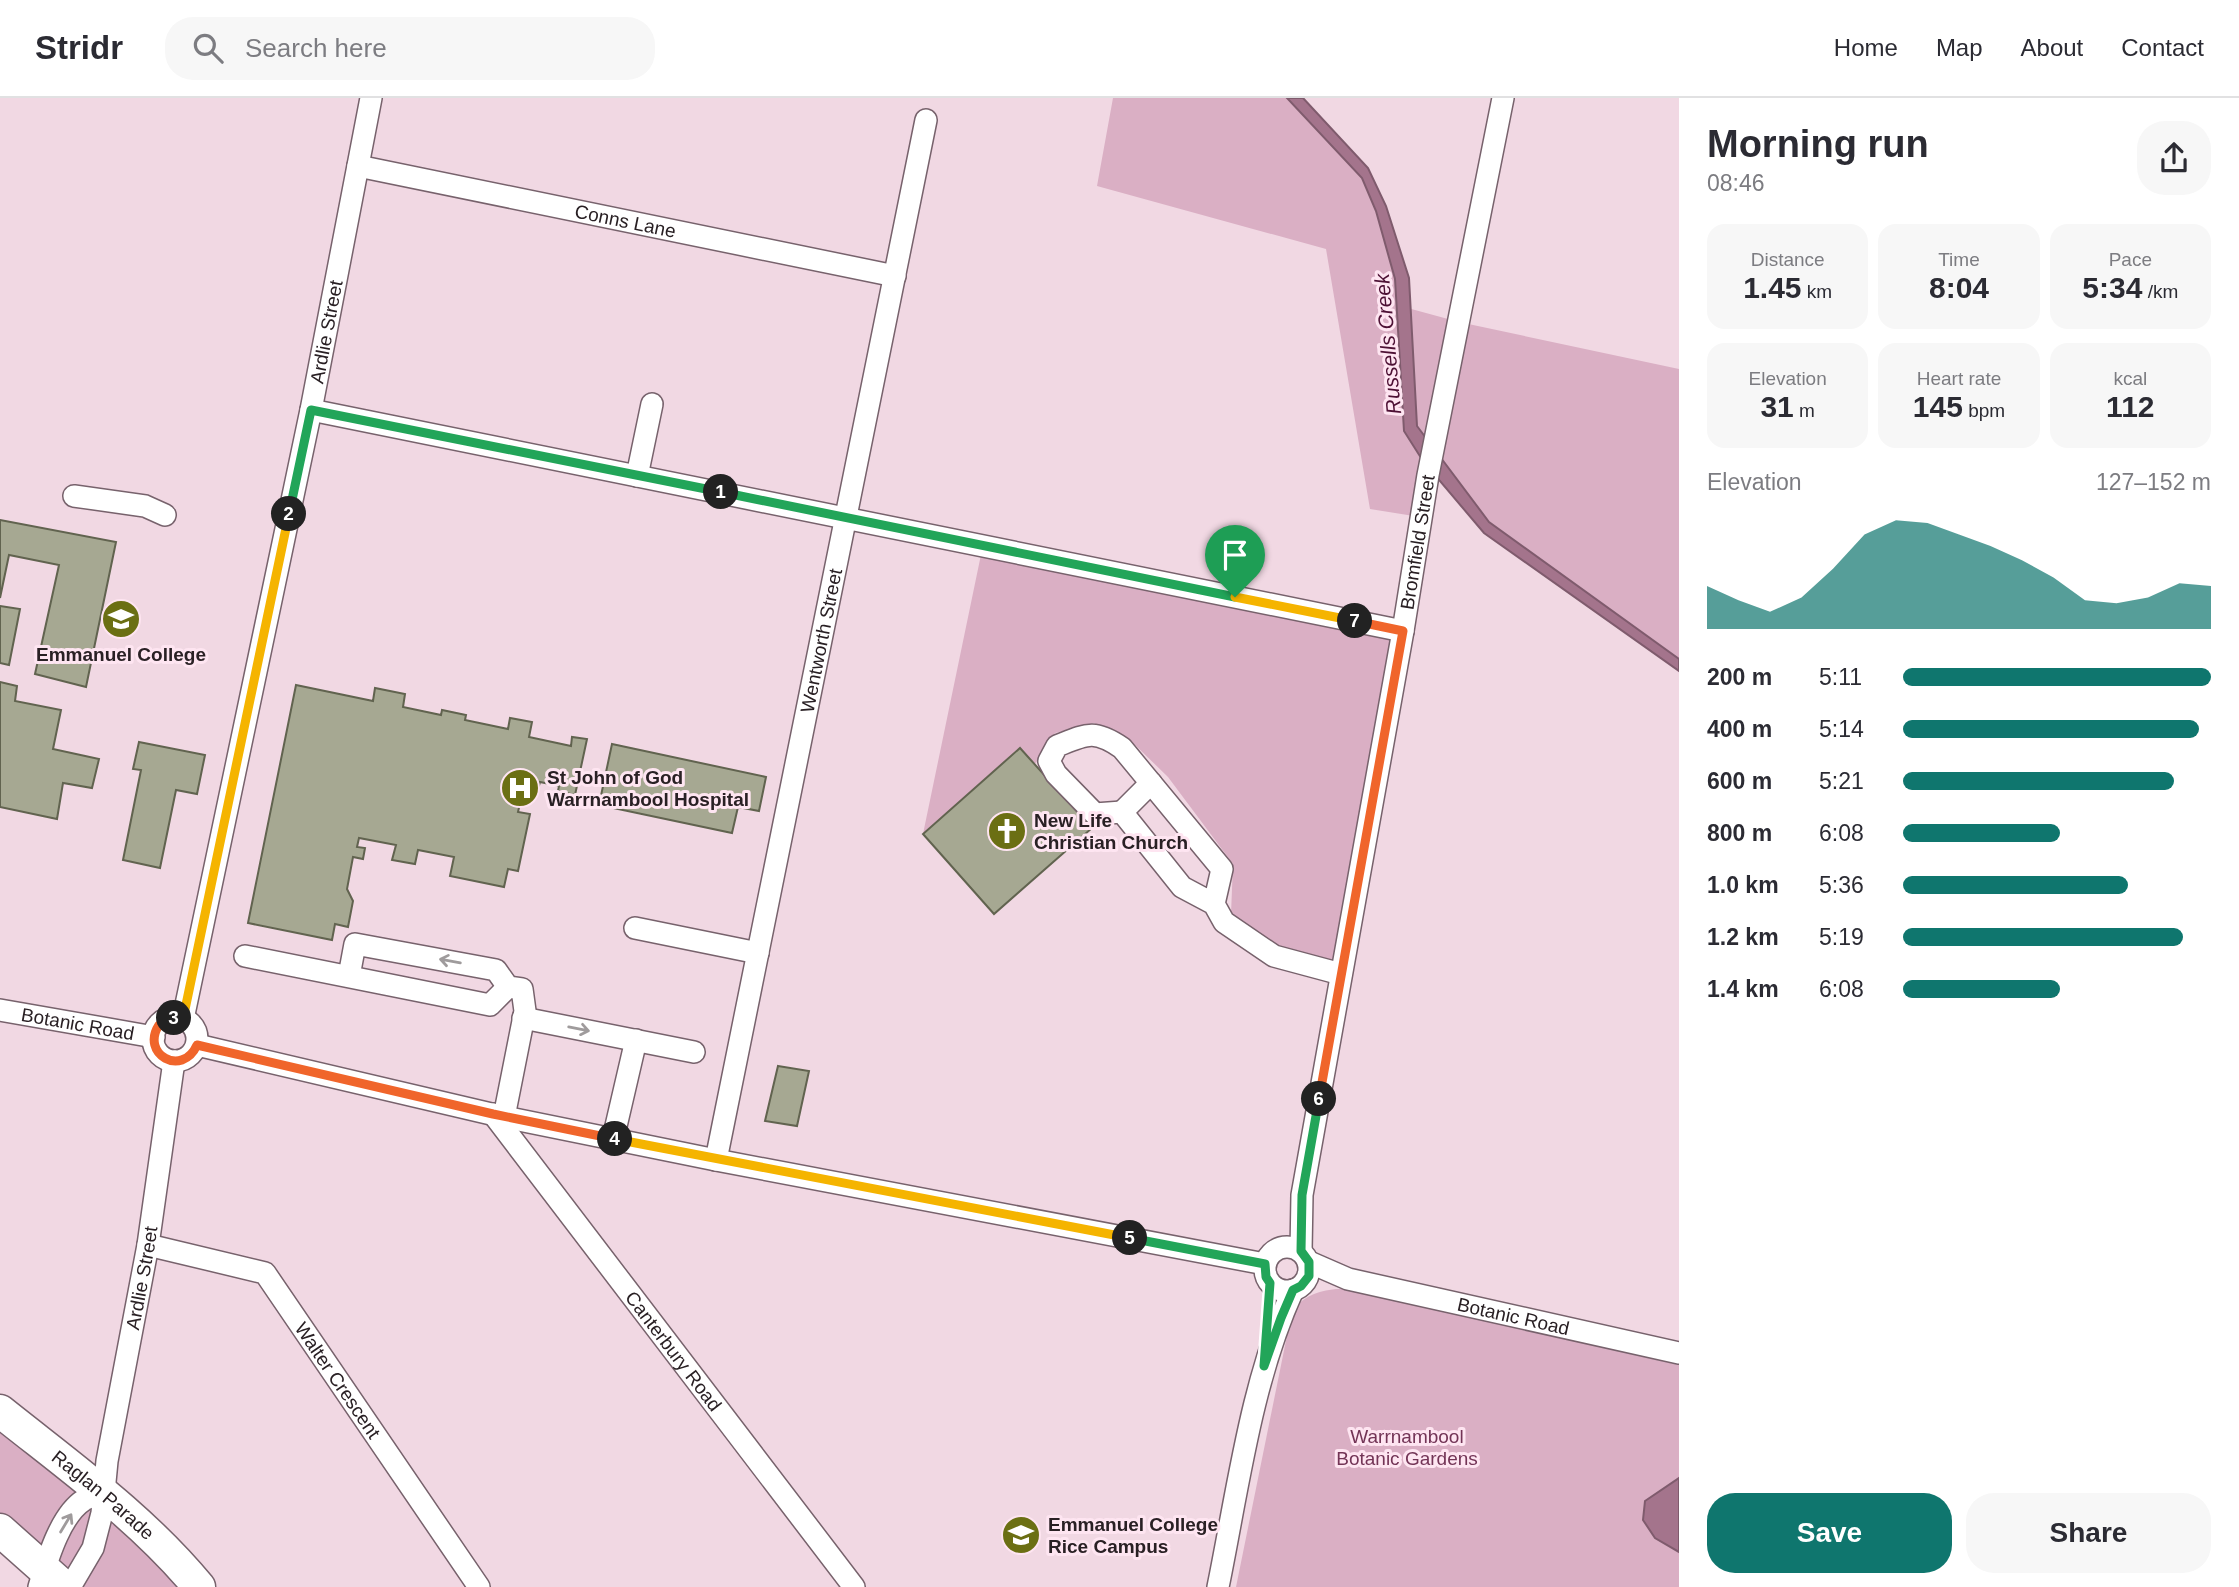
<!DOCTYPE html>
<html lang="en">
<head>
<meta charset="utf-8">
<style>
	body { margin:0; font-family:Arial,sans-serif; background:#f7f7f7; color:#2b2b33; height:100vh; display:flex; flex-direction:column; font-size:26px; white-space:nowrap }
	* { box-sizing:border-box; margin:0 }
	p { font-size:23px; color:#7c7c81 }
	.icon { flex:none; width:38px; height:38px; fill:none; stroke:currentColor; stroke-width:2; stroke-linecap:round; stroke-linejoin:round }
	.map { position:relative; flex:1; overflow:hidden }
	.panel { display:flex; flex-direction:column; background:#fff; width:560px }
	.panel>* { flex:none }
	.pin { position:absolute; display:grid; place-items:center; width:60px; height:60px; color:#fff; margin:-72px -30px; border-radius:50% 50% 50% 0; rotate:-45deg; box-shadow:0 0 7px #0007 }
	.pin .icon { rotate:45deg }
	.km { position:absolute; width:35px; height:35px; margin:-18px; border-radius:50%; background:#222; color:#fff; font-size:19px; line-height:35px; text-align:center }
	.round { display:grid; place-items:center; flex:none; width:74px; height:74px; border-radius:28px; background:#f7f7f7 }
	.overview { display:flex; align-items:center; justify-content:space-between; height:119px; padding:0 28px }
	h1 { font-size:38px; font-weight:700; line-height:52px }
	.figures { display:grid; grid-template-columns:repeat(3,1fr); gap:10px; height:119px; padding:7px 28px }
	.figures div { display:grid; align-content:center; border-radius:18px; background:#f7f7f7; text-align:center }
	.figures b { font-size:30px; font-weight:700 }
	.figures small { font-size:19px; font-weight:400 }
	.figures p { font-size:19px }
	.chart { height:196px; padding:14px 28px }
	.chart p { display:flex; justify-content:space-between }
	.chart svg { width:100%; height:126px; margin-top:7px; fill:#0f766e; opacity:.7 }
	.action { display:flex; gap:14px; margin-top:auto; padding:14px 28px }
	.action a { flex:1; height:80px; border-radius:28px; background:#0f766e; color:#fff; font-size:28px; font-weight:700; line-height:80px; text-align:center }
	.action a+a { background:#f7f7f7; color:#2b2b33 }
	ul { padding:0 28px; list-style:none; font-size:23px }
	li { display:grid; grid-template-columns:112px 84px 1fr; align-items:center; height:52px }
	li i { height:18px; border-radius:9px; background:#0f766e }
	header { display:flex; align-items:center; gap:42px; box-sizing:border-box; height:98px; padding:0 35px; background:#fff; border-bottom:2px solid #e1e1e2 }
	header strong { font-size:33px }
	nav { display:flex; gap:38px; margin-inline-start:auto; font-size:24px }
	.search { width:490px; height:63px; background:#f7f7f7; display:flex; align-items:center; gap:18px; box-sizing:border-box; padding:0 24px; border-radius:28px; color:#7c7c81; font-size:26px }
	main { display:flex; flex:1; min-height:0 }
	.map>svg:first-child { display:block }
</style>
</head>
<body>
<header>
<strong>Stridr</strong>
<div class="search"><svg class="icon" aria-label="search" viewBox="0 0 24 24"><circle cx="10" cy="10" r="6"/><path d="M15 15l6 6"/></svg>Search here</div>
<nav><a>Home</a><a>Map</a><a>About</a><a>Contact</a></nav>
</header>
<main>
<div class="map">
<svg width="1679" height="1489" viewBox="0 0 1679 1489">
	<rect width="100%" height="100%" fill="#f1d8e3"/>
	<path fill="#daafc4" d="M1113,0H1296L1364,73L1404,209L1459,224L1679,271V564L1486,427L1434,350L1420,419L1370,411L1326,151L1097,88Z
		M983,447L1403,533L1343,863L1310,860L1264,846L1231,816L1233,766L1168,679L1130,642L1094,625L1055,635L1035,666L1020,650L923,736Z
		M1336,1191H1348L1679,1267V1489H1236L1292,1213C1304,1198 1317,1193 1336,1191Z
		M0,1312L199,1489H64L0,1433Z"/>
	<path fill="#a4748c" stroke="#7f5b6d" stroke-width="2" d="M1287,0H1303L1368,70L1386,108L1409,180L1417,328L1489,424L1679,561V573L1484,435L1423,363L1404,333L1395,181L1376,113L1362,80Z
		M1679,1380V1454L1655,1440L1643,1422L1645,1403Z"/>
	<path fill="#a6a892" stroke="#61634f" stroke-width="2" d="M0,422L116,444L86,589L35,576L59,467L9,457L0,500Z
		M0,508L20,511L9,567L0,565Z
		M0,584L17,588L15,603L61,612L53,651L99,661L92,690L63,685L57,721L0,709Z
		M296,587L373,603L375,590L405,596L403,609L441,617L442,612L466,617L465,622L508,631L510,620L532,624L529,639L571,648L572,639L587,641L575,697L558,693L559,688L540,684L538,691L524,688L518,714L530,716L518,773L508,771L504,789L450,778L454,759L418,752L415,766L392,762L396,747L359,740L357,749L365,750L363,761L353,759L347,791L353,803L348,829L335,826L332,842L248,825Z
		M139,644L205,657L197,696L176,692L160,770L123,762L141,672L133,671Z
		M612,646L766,679L759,713L738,709L732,735L599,707Z
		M1020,650L1092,730L994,816L923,736Z
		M778,968L809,973L797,1028L765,1023Z"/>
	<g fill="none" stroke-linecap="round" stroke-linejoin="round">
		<defs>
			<g id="minor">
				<path id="s1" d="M358,68L895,178"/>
				<path d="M311,312L1403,533"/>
				<path d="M637,378L652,306"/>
				<path d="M74,398L145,408L165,417"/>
				<path d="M1122,714L1151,685"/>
				<path d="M1214,806L1222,771L1122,650C1094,631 1087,636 1057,648L1049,663L1056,676L1095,716L1122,714L1182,789L1214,806L1224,824L1274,858L1341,876"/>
				<path d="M635,830L758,855"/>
				<path d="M245,858L490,907L508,889"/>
				<path d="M349,878L355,846L496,872L508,889L522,891L525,913L504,1019"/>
				<path id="s2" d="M0,912L154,939"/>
				<circle cx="175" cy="941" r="22"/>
				<path d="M523,920L694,954"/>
				<path id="s3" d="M183,921L311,312L371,0"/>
				<path d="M197,947L504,1019L716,1062L1265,1166"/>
				<path id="s4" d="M493,1016L854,1489"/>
				<path d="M613,1041L636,942"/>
				<path id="s5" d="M716,1062L926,22"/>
				<path id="s6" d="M148,1147L265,1175L479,1489"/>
				<circle cx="1287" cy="1171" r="22"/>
				<path id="s7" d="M1301,1153L1302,1097L1403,533L1428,377L1503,0"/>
				<path id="s8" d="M1309,1164L1348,1181L1679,1255"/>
				<path d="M39,1489C47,1463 60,1417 84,1402C91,1398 98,1397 105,1395"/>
				<path id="s9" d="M70,1489L93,1450L102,1415L107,1363L148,1147L174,963"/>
				<path d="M1218,1489C1238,1391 1251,1284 1293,1192"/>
			</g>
			<g id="highway">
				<path id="s10" d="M0,1313C70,1369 142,1420 199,1489"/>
				<path d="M0,1432L64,1489"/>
			</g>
		</defs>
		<use href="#minor" stroke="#77626c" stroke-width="24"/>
		<use href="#highway" stroke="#77626c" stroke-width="35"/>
		<use href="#minor" stroke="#fff" stroke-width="21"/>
		<use href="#highway" stroke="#fff" stroke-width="32"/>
	</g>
	<defs><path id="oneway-shaft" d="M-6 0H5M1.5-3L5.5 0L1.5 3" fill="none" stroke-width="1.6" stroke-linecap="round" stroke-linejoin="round" transform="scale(1.75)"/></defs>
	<g stroke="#9f9b9c">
		<use href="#oneway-shaft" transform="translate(450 863) rotate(-170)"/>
		<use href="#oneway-shaft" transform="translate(579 931) rotate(11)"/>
		<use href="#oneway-shaft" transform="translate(66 1425) rotate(-59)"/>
	</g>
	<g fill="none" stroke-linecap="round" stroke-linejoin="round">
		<defs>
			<path id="split-1" d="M721,394L1235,499"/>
			<path id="split-2" d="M289,416L311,312L721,394"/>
			<path id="split-3" d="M174,920L183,921L289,416"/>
			<path id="split-4" d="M174,920L159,927C140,956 182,980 197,947L493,1016L615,1041"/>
			<path id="split-5" d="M615,1041L1130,1140"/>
			<path id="split-6" d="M1130,1140L1265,1166L1266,1179L1270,1185L1264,1268L1281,1220L1293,1192L1301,1188L1309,1178V1164L1301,1153L1302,1097L1319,1001"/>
			<path id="split-7" d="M1319,1001L1403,533L1355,523"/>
			<path id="split-8" d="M1235,499L1355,523"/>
		</defs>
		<use href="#split-1" stroke="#fff" stroke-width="14"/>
		<use href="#split-2" stroke="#fff" stroke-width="14"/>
		<use href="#split-3" stroke="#fff" stroke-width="14"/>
		<use href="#split-4" stroke="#fff" stroke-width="14"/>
		<use href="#split-5" stroke="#fff" stroke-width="14"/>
		<use href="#split-6" stroke="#fff" stroke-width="14"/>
		<use href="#split-7" stroke="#fff" stroke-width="14"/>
		<use href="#split-8" stroke="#fff" stroke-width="14"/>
		<use href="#split-1" stroke="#22a559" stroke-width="9"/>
		<use href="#split-2" stroke="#22a559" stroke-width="9"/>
		<use href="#split-3" stroke="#f5b400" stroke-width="9"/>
		<use href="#split-4" stroke="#f0652b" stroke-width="9"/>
		<use href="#split-5" stroke="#f5b400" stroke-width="9"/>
		<use href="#split-6" stroke="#22a559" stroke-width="9"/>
		<use href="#split-7" stroke="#f0652b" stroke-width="9"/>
		<use href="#split-8" stroke="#f5b400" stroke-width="9"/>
	</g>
	<defs>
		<symbol id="school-disc" viewBox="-11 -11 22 22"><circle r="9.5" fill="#6b6f13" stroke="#fee5f1"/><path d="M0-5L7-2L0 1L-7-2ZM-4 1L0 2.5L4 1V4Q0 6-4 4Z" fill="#fff"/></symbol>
		<symbol id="hospital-disc" viewBox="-11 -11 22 22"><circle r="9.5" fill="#6b6f13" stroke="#fee5f1"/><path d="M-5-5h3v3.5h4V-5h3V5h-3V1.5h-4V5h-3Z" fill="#fff"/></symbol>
		<symbol id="church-disc" viewBox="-11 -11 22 22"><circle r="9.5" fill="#6b6f13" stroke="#fee5f1"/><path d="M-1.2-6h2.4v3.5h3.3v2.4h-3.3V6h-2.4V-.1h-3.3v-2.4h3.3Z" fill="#fff"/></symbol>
	</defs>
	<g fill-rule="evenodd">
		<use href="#school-disc" x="99" y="499" width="44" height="44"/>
		<use href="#hospital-disc" x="498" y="668" width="44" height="44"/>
		<use href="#church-disc" x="985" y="711" width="44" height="44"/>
		<use href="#school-disc" x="999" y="1415" width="44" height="44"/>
	</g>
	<g text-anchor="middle" stroke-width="6" stroke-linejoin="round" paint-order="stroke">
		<g font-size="19" fill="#292024" stroke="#fee5f1">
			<text dy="7" stroke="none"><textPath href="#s1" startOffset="273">Conns Lane</textPath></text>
			<text dy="7" stroke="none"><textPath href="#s3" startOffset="702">Ardlie Street</textPath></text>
			<text dy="7" stroke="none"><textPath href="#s7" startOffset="719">Bromfield Street</textPath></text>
			<text dy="7" stroke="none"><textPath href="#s5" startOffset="530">Wentworth Street</textPath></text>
			<text dy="7" stroke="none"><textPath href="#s2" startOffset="79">Botanic Road</textPath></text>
			<text dy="7" stroke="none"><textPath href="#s9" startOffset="320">Ardlie Street</textPath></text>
			<text dy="7" stroke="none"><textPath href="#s8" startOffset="212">Botanic Road</textPath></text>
			<text dy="7" stroke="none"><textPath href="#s4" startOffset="298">Canterbury Road</textPath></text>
			<text dy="7" stroke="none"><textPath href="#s6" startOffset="250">Walter Crescent</textPath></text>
			<text dy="7" stroke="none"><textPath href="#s10" startOffset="133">Raglan Parade</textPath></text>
		</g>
		<g font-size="19" font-weight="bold" fill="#292024" stroke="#fee5f1" text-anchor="start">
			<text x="121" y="563" text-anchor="middle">Emmanuel College</text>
			<text x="547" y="686">St John of God<tspan x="547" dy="22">Warrnambool Hospital</tspan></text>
			<text x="1034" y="729">New Life<tspan x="1034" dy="22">Christian Church</tspan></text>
			<text x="1048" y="1433">Emmanuel College<tspan x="1048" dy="22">Rice Campus</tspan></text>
		</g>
		<g font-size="19" fill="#733456" stroke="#fee5f1">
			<text x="1407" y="1345">Warrnambool<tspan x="1407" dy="22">Botanic Gardens</tspan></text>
		</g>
		<g font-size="21" font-style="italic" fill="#4d1034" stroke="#fee5f1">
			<text transform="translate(1388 246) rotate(-95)" y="7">Russells Creek</text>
		</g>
	</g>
</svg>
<div class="pin" style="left:1235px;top:499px;background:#1e9e55"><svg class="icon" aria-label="arrive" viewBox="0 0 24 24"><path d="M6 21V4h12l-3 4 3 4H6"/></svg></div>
<b class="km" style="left:721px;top:394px">1</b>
<b class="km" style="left:289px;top:416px">2</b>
<b class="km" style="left:174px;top:920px">3</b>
<b class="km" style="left:615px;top:1041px">4</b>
<b class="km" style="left:1130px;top:1140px">5</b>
<b class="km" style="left:1319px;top:1001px">6</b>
<b class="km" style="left:1355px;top:523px">7</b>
</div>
<section class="panel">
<div class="overview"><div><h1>Morning run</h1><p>08:46</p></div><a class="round"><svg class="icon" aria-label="share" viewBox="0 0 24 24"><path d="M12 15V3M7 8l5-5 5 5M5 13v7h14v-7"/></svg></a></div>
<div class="figures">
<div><p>Distance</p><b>1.45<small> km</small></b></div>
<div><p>Time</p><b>8:04</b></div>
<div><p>Pace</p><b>5:34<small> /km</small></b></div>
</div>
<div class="figures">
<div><p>Elevation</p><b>31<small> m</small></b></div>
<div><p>Heart rate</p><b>145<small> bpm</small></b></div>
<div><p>kcal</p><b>112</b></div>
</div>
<div class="chart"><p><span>Elevation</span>127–152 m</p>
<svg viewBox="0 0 160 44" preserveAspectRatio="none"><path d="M0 44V29L10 34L20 38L30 33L40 23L50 11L60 6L70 7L80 11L90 15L100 20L110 26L120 34L130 35L140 33L150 28L160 29V44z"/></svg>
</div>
<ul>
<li><b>200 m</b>5:11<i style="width:100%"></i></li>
<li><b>400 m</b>5:14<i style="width:96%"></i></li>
<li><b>600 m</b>5:21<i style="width:88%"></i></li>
<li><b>800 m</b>6:08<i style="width:51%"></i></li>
<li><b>1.0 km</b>5:36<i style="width:73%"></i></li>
<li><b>1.2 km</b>5:19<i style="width:91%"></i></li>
<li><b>1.4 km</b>6:08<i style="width:51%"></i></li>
</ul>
<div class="action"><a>Save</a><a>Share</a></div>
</section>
</main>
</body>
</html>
